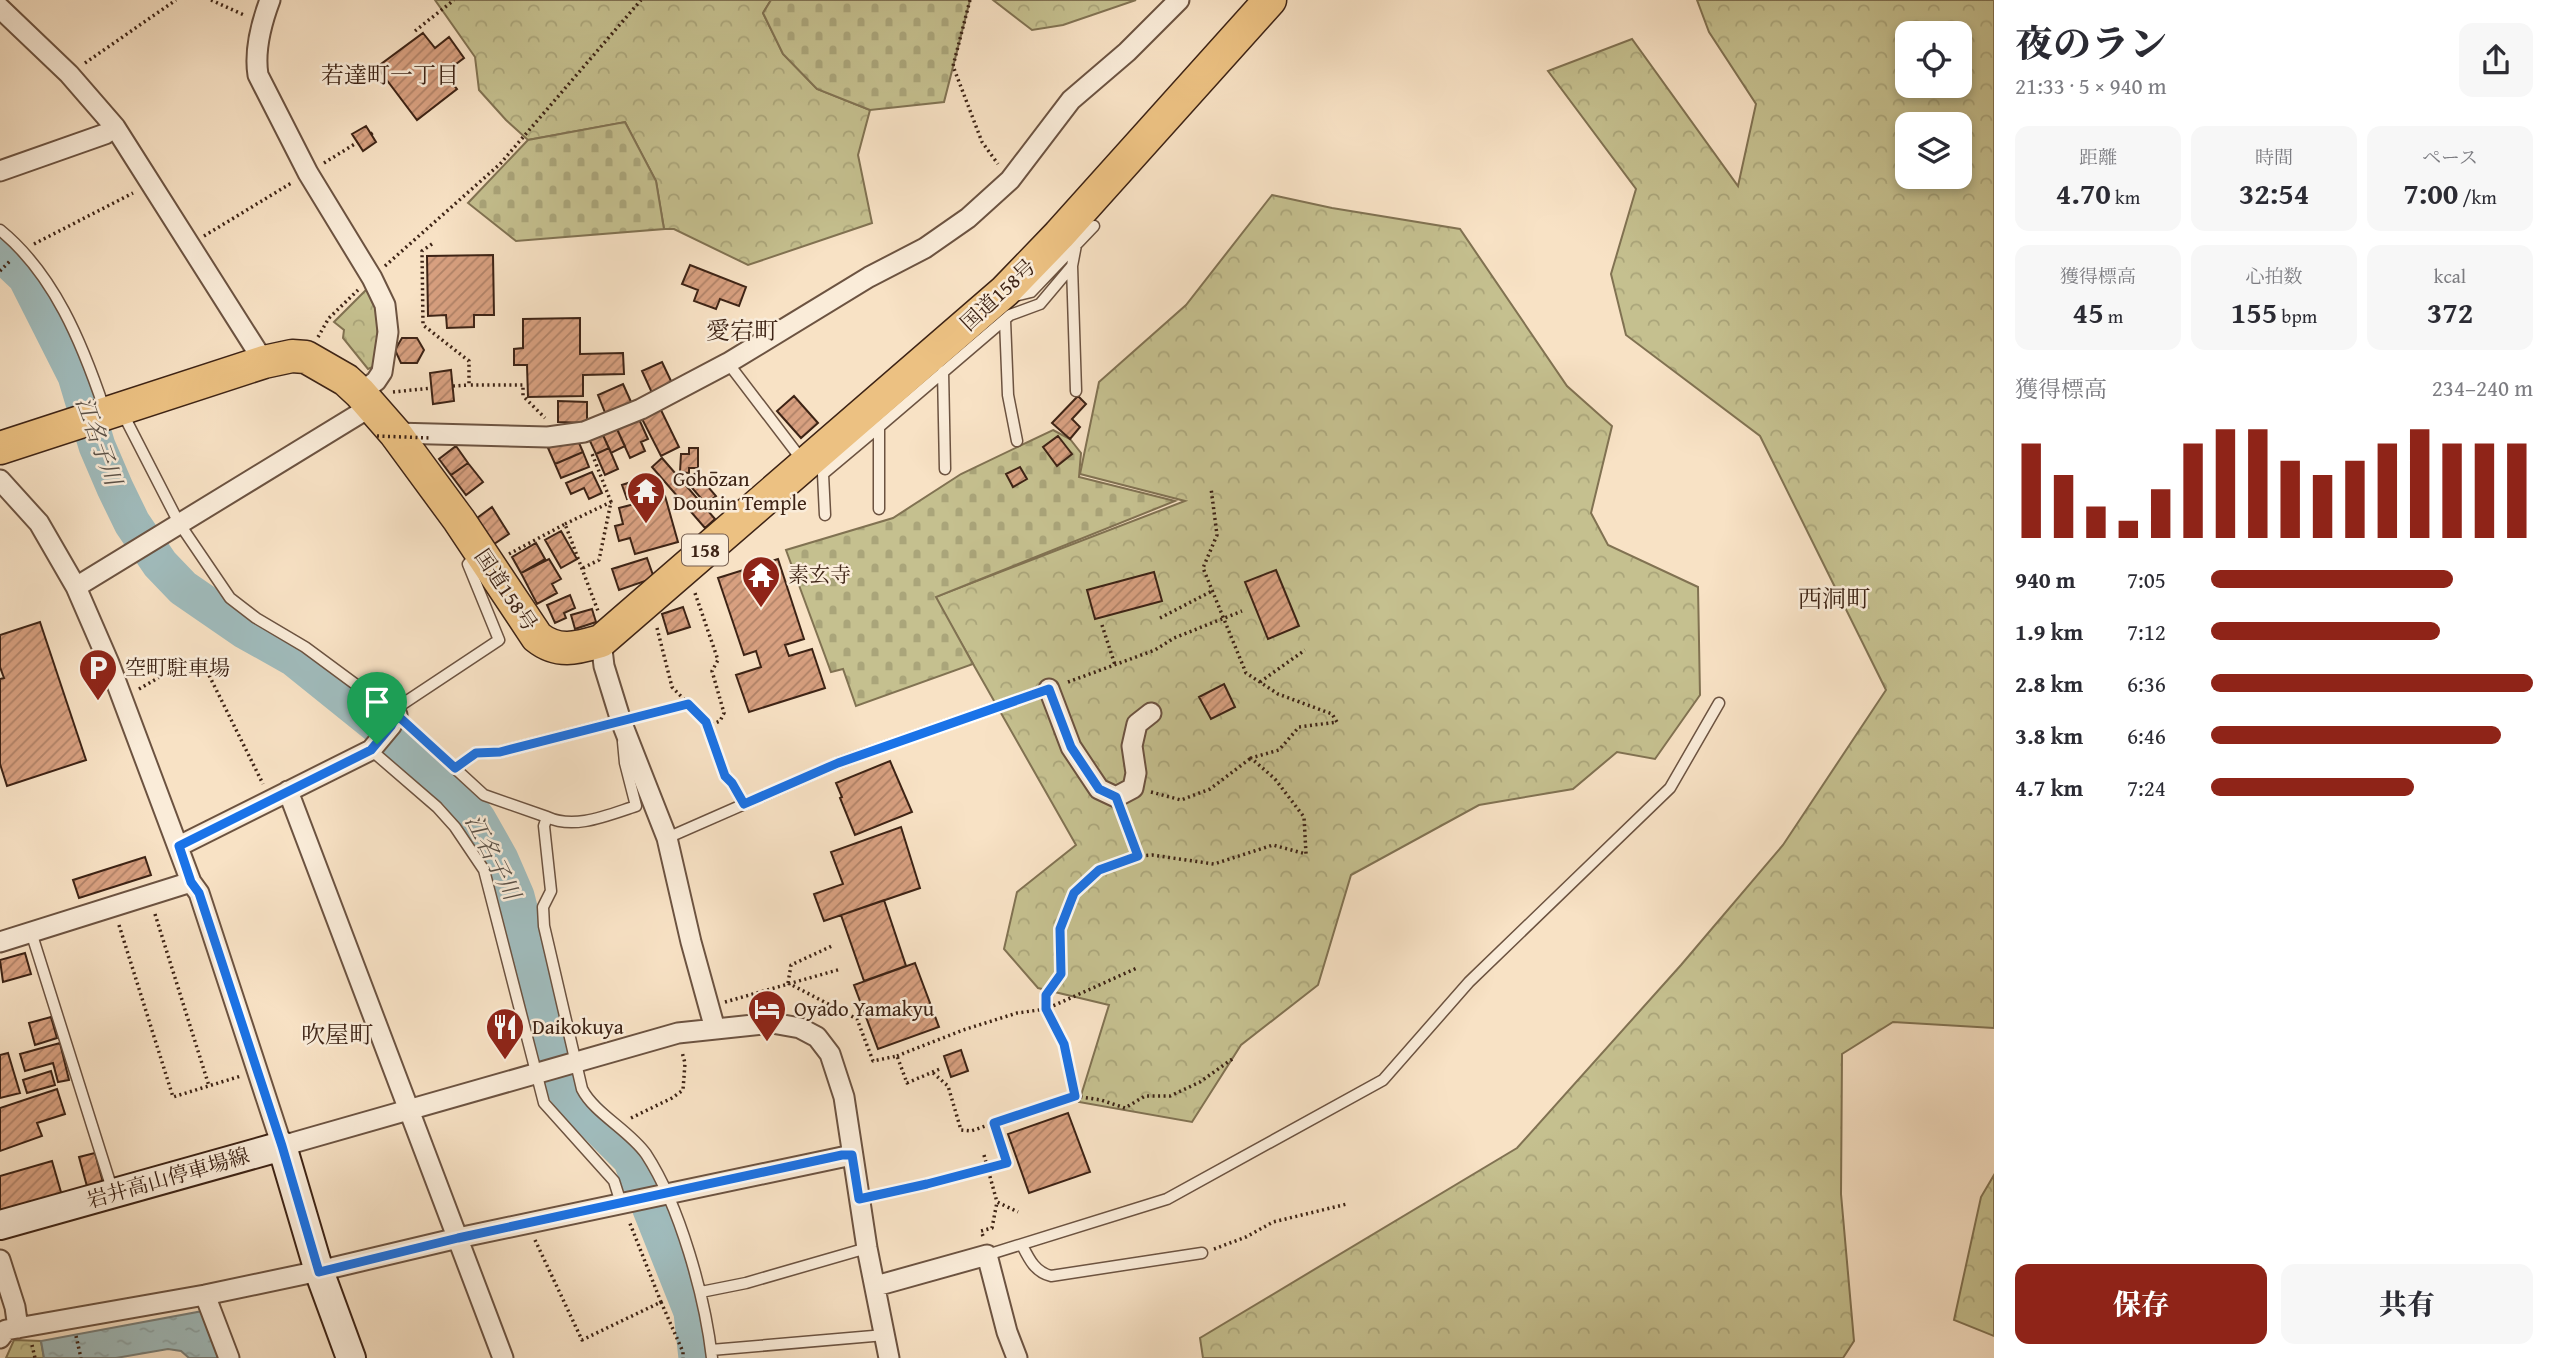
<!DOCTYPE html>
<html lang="ja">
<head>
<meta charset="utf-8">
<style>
	body { margin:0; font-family:"Gentium Book Plus","Noto Serif JP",serif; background:#f7f7f7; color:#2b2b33; height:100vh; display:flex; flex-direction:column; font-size:26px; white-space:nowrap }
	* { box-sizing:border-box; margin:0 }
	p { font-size:23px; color:#7c7c81 }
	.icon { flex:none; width:38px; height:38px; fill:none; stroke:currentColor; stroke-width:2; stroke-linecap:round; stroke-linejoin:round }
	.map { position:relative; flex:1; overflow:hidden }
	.drawer { display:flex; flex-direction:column; background:#fff; width:560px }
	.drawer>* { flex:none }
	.controls { position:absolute; left:1895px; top:21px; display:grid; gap:14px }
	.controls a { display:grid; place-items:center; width:77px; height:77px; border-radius:14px; background:#fff; box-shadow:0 4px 10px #0003; font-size:35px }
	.pin { position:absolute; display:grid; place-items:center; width:60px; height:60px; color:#fff; margin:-72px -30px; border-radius:50% 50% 50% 0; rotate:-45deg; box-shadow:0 0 7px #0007 }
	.pin .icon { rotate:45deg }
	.round { display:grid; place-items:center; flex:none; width:74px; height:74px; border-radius:14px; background:#f7f7f7 }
	.headline { display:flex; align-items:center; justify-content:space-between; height:119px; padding:0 21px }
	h1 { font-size:38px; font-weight:800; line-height:52px }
	.figures { display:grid; grid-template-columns:repeat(3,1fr); gap:10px; height:119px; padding:7px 21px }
	.figures div { display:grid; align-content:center; border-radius:14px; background:#f7f7f7; text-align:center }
	.figures b { font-size:30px; font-weight:800 }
	.figures small { font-size:19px; font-weight:400 }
	.figures p { font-size:19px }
	.chart { height:196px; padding:14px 21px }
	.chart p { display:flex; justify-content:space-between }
	.chart svg { width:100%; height:126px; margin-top:7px; stroke:#8f2418; stroke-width:6 }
	.button { display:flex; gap:14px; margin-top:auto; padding:14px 21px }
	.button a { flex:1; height:80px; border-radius:14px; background:#8f2418; color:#fff; font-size:28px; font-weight:800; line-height:80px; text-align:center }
	.button a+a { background:#f7f7f7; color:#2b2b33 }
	ul { padding:0 21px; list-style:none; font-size:23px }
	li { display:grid; grid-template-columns:112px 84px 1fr; align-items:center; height:52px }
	li i { height:18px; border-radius:9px; background:#8f2418 }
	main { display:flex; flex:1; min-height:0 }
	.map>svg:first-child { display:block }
</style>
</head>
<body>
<main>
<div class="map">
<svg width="1994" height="1358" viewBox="0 0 1994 1358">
	<defs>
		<pattern id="forest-crowns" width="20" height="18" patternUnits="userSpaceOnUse" patternTransform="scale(1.75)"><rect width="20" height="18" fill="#c5c08f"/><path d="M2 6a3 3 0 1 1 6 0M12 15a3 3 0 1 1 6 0" fill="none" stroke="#aaa57a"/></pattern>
		<pattern id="cemetery-stones" width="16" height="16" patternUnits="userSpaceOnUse" patternTransform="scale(1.75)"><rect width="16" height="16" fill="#c5c08f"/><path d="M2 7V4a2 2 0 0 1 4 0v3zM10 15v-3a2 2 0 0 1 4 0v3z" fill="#aaa57a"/></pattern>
		<pattern id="water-ripples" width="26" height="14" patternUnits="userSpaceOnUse" patternTransform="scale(1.75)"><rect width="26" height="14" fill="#a0bcbd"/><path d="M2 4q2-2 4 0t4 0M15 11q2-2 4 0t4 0" fill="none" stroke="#8ba1a2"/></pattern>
		<pattern id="building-hatch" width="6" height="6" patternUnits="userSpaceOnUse" patternTransform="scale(1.75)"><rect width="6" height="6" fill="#d8a080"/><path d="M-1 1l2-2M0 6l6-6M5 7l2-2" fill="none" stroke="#b08268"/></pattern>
	</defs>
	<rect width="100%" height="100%" fill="#f8e2c5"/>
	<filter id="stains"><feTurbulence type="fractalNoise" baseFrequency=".00286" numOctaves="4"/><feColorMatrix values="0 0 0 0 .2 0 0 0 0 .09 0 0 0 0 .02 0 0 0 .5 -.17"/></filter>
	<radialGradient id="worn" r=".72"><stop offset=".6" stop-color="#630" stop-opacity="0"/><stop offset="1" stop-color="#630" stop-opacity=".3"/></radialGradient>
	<path fill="url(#forest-crowns)" stroke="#817252" stroke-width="2" fill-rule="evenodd" d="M435,0H771L763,13L783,54L817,89L870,110L858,155L872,223L748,265L674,229H664L656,181L625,122L528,140L506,120L479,90L475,57Z
		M993,0H1136L1063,25L1032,30Z
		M1697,0H1994V1028L1893,1022L1842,1054L1841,1194L1854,1341L1843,1358H1203L1200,1338L1517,1148L1681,965L1783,845L1886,690L1760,436L1626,335L1611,274L1636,189L1548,71L1632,39L1738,186L1756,104L1709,32ZM1908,33H1960V86H1908ZM1908,124H1960V177H1908Z
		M1272,195L1332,208L1460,229L1567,386L1612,426L1591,513L1608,545L1698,587L1700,695L1655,759L1617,752L1573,789L1479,805L1351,875L1318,985L1241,1045L1192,1122L1079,1102L1109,1005L1038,988L1004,949L1017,892L1076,845L935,597L1185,501L1080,474L1099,382L1186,305Z
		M368,288C381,312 378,339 375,366L368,369L343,338L344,330L334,322Z
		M1994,1175V1336L1954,1320L1981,1197Z
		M14,1340L41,1341L44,1358H6Z"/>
	<path fill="url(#cemetery-stones)" stroke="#817252" stroke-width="2" d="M771,0H970L944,102L870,110L817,89L783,54L763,13Z
		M625,122L656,181L664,229L516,241L468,203L528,140Z
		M1053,430L1070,439L1081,453L1079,477L1175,501L936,597L973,664L856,706L843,669L831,672L786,550L893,518L961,474Z"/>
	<path fill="url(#water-ripples)" stroke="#787f7a" stroke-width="2" d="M203,1311L220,1358H189L181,1351L168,1349L116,1358H44L41,1341Z"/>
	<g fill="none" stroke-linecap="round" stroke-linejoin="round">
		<path stroke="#a0bcbd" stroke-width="37" d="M0,252L26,277L76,376L97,446L115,488L132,523L160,564L183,588L244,630L294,658L402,745L458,793L478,820L500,859L516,896L565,1089L575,1103L631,1159L692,1312L697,1358"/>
	</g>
	<path fill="url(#building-hatch)" stroke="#3d2315" stroke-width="2" d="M423,33L435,48L449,37L464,58L444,73L457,89L417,120L377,67Z
		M366,126L376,142L363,151L352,134Z
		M493,255L494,315H474V327L447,328L446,315L428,316L427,256Z
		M690,265L746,287L739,306L720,299L716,309L694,301L698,290L682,284Z
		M580,318V354L623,353L624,374L583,375V396L528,397L527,365H514V349L523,348V319Z
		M402,338H417L424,350L417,363H401L395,350Z
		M662,362L672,383L652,393L642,371Z
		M451,370L454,401L433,404L430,373Z
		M623,384L632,404L606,415L598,395Z
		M794,396L818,423L801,438L777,411Z
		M1078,396L1086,404L1072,419L1080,427L1070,439L1052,423Z
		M558,401L587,402V423L558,422Z
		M659,406L679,447L661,456L640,415Z
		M638,417L648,439L641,442L645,451L630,458L616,427Z
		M616,427L625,446L611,453L602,433Z
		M602,433L609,448L596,454L589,439Z
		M576,436L583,452L555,464L548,448Z
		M1058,436L1072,454L1057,466L1043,447Z
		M456,446L468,463L451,475L439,459Z
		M609,448L618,469L605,475L596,454Z
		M689,448H698V468H689V473L680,472L681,454H689Z
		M583,452L589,467L561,478L555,464Z
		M662,458L715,519L705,528L652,467Z
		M468,463L483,482L466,495L451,475Z
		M1020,467L1027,479L1013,487L1006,474Z
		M592,472L602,493L589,499L584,488L571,494L566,483Z
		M696,473L716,496L706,504L686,481Z
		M643,478L648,493L627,499L622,485Z
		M665,496L678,542L635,554L630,538L619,541L615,526L623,524L619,508Z
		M492,507L509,534L494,544L477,518Z
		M561,531L577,559L561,568L545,540Z
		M536,543L545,559L521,573L512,557Z
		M647,558L654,578L619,590L612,569Z
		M549,559L561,579L552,584L557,593L537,604L521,573Z
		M778,559L804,639L785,645L789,656L812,649L825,688L749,712L736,675L761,667L756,651L744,655L718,578Z
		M1276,570L1299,626L1268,639L1245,582Z
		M1154,572L1162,601L1095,619L1087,590Z
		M570,595L575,608L564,613L566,618L555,623L547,605Z
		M683,607L690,627L668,634L662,614Z
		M592,609L596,622L575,629L571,615Z
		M40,622L86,760L7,786L0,764V679L4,678L0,667V635Z
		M1224,684L1235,707L1211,719L1199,697Z
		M890,761L912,812L855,835L840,798L842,797L836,783Z
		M901,827L920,888L824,921L814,894L843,884L831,852Z
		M145,857L151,875L79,898L73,880Z
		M884,900L906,966L864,981L841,915Z
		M25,953L31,974L3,982L0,960Z
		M915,963L939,1027L878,1049L854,985Z
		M51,1017L57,1038L35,1045L29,1023Z
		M60,1043L69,1080L58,1082L53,1063L25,1071L20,1054Z
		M961,1050L968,1071L951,1077L944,1056Z
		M8,1053L20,1093L0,1098V1055Z
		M51,1071L55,1085L27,1093L23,1080Z
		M57,1089L65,1114L37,1123L42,1136L0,1151V1108Z
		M1068,1113L1090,1172L1029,1193L1008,1134Z
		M95,1153L104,1186L88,1190L79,1157Z
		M52,1161L63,1199L0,1217V1176Z"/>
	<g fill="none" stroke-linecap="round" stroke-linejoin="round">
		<defs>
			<path id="service" d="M0,230C54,274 82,343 104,408
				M1072,266L1076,391
				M1014,296L1031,292L1094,226
				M1005,320L1008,395L1017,441
				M728,363L802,460
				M943,371L945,469
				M122,412L179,523L230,598L256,618L305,647L397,715L484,795L547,817L544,826L551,891L543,907L544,926L582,1089C594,1113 629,1130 646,1154C680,1206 705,1297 712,1358
				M879,509V427L1010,315L1040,304L1072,266L1076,245
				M825,515L823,474L879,427
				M392,711L499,640L468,564L476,555
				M371,750L437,807L455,827L484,870L544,1103L614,1181L621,1203
				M455,768L476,753L500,752L621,721L622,724
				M547,817C575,830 608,815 636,806L625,763L623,742
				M667,838L838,763L1049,689
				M31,932L113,1192
				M1022,1245C1029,1259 1035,1272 1051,1276L1202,1253
				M987,1255L1167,1199L1383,1080L1469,982L1670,788L1719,703
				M701,1292L746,1283L867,1248
				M711,1350L885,1335"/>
			<path id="minor" d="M270,0C261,24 254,50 258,75L308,173L372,278L385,305L388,332L382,372L376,381L360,393
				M0,8L69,74L115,127L264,362
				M0,171L105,134L115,127
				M395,433L548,437L584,432L641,409L728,363L869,277L925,248L968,218L1010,180L1071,100L1127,52L1179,0
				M0,480L39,523L76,587L109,663L191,882L199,893L282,1146L678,1033L772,1023L800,1028L817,1037L830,1054L844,1097L867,1248L889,1358
				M76,587L372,406
				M601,641L604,666L621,721L667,838L691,942L715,1029
				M1049,689L1071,747L1099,789L1116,797L1133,788L1136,773L1132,746L1137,724L1151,713
				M288,791L503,1358
				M179,846L371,750L391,726L397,715
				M0,942L191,882
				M0,1260L15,1307L18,1328
				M876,1286L987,1255L1007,1332L1017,1358
				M205,1295L229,1358
				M0,1338L6,1330L205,1295L319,1271L458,1238L852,1155"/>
			<path id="secondary" d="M0,1225L282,1146L319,1271L351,1358"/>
			<path id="trunk" d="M0,448L264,362L292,356L306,357L346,380L360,393L395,433L459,520L537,637C558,654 577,648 601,641L1005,291L1059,235L1270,0"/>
		</defs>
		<use href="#service" stroke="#6c5341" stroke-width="13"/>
		<use href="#minor" stroke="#6c5341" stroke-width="23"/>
		<use href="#secondary" stroke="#3d2315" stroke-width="32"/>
		<use href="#trunk" stroke="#3d2315" stroke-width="35"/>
		<path stroke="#3d2315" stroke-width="3.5" stroke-dasharray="2 3.5" stroke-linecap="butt" d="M211,0L244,15
			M970,0L953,66L982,142L998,164
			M415,31L454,0
			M85,63L176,0
			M371,134L374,132
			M324,163L358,142
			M204,236L293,182
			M34,244L133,193
			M432,244L422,251L423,325L469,361V385H523V396L545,418
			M385,266L500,164L641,0
			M0,271L11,260
			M318,337L329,318L358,290
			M453,386L469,385
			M393,392L432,388
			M565,524L611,502
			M509,554L565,524L598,611
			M583,568L599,560L611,502L591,451
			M1160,618L1212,591
			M1102,625L1115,665
			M657,628L672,687L706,722L713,724L720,721L724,713L712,671L718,660L695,593
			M1068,682L1155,650L1174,638L1242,611
			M1260,682L1305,650
			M139,689L187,661L201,659L263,784
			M640,716L687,704
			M706,722L725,776L738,794
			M1151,792L1181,800L1210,789L1251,758
			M1122,816L1138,856
			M155,914L209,1086
			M119,925L173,1097L241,1076
			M788,983L857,1019L873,1061L897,1056L907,1083L942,1068
			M788,983L791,965L834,945
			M725,1002L841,969
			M897,1056L963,1030L1017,1013L1046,1009L1137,968
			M1075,1096L1101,1100L1125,1108L1145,1096H1170L1200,1082L1235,1057
			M631,1118L672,1098L683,1090L685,1063L682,1052
			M994,1123L1075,1096L1064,1044L1046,1009V995L1061,974L1060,929L1074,893L1099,870L1138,856L1152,855L1214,864L1273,845L1306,854L1304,817L1275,779L1251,758L1279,750L1299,727L1337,722L1332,714L1278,694L1246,673L1203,568L1217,535L1211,488
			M984,1155L997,1202L1018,1212
			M876,1195L1007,1163L994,1123L971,1131L961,1130L948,1086L932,1072
			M983,1236L981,1231L992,1228L997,1202
			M535,1240L582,1340L661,1302L629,1221
			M1214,1249L1246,1237L1273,1222L1347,1204
			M661,1302L683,1352V1358
			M76,1336L81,1358
			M32,1345L35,1358"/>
		<use href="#service" stroke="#faecd9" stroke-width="10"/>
		<use href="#minor" stroke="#faecd9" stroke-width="19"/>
		<use href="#secondary" stroke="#faecd9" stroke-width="28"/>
		<use href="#trunk" stroke="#ecc182" stroke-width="32"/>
		<path stroke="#3d2315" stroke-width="3.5" stroke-dasharray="2 3.5" stroke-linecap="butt" d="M377,436L430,438"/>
	</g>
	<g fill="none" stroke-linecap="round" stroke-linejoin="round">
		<defs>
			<path id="route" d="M1049,689L1071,747L1099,789L1116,797L1138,856L1099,870L1074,893L1060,929L1061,974L1046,995V1009L1064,1044L1075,1096L994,1123L1007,1163L927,1184L859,1199L852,1155H842L458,1238L319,1272L282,1146L199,893L191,882L179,846L371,750L391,726L397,715L455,768L476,753L500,752L688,704L706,722L725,776L732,783L744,804L838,763Z"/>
		</defs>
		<use href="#route" stroke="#fff" stroke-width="14"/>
		<use href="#route" stroke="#1a73e8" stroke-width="9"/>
	</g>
	<defs>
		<symbol id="temple-pin" viewBox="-11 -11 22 30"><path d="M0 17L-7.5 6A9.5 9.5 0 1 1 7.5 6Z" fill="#8f2418" stroke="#faecd9"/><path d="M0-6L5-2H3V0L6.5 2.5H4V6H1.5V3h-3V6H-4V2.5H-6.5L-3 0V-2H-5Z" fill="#fff"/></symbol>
		<symbol id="parking-pin" viewBox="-11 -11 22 30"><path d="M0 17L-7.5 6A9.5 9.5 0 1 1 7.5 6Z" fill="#8f2418" stroke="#faecd9"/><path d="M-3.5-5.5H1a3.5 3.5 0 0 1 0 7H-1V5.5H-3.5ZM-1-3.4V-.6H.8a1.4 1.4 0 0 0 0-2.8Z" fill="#fff"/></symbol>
		<symbol id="hotel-pin" viewBox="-11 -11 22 30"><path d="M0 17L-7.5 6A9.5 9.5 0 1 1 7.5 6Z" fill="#8f2418" stroke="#faecd9"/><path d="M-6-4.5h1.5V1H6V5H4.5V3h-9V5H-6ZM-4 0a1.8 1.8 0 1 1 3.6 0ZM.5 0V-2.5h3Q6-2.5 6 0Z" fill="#fff"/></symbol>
		<symbol id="restaurant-pin" viewBox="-11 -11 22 30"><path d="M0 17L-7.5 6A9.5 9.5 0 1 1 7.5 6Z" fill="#8f2418" stroke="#faecd9"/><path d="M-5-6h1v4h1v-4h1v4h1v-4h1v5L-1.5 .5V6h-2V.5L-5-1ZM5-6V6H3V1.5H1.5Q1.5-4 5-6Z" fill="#fff"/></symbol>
	</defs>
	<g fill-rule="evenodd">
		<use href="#temple-pin" x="624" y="469" width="44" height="60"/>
		<use href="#temple-pin" x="739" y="553" width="44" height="60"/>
		<use href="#parking-pin" x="76" y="646" width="44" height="60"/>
		<use href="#hotel-pin" x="745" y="987" width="44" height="60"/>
		<use href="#restaurant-pin" x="483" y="1005" width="44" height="60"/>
	</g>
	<g text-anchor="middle" stroke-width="5" stroke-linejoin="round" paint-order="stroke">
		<rect fill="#faecd9" stroke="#765f50" stroke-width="2" x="682" y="534.5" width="46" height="31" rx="5"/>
		<g font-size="19" font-weight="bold" fill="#3d2315">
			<text x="705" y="557">158</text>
		</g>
		<g font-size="21" fill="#3d2315" stroke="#faecd9">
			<text transform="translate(998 295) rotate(-43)" y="7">国道158号</text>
			<text transform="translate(506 590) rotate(56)" y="7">国道158号</text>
			<text transform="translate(168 1178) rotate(-16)" y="7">岩井高山停車場線</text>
		</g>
		<g font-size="21" fill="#3d2315" stroke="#faecd9" text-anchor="start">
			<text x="673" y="486">Gohōzan<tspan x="673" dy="24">Dounin Temple</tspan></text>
			<text x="788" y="582">素玄寺</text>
			<text x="125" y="675">空町駐車場</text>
			<text x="794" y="1016">Oyado Yamakyu</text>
			<text x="532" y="1034">Daikokuya</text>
		</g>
		<g font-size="23" fill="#3d2315" stroke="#faecd9">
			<text x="390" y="83">若達町一丁目</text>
		</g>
		<g font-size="23" font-style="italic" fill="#5b5147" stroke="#faecd9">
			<text transform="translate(99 441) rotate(70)" y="8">江名子川</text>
			<text transform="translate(493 857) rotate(63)" y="8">江名子川</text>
		</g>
		<g font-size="24" fill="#3d2315" stroke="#faecd9">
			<text x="742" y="339">愛宕町</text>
			<text x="1834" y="607">西洞町</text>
			<text x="337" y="1043">吹屋町</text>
		</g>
	</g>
	<rect width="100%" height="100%" filter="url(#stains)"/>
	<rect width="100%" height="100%" fill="url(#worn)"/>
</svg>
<div class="controls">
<a><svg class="icon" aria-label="locate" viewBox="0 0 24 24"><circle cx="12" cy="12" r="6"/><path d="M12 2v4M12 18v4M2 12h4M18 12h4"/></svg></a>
<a><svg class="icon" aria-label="layers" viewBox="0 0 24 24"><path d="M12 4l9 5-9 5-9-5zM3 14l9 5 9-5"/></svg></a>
</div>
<div class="pin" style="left:377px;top:744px;background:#1e9e55"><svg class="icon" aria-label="arrive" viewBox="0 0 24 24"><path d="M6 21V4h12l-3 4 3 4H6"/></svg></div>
</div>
<section class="drawer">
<div class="headline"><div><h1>夜のラン</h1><p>21:33 · 5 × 940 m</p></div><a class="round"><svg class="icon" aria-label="share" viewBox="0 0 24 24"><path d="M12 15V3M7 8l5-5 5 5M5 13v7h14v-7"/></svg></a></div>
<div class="figures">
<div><p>距離</p><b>4.70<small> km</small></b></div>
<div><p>時間</p><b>32:54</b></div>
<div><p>ペース</p><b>7:00<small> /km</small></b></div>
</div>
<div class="figures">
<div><p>獲得標高</p><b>45<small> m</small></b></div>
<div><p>心拍数</p><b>155<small> bpm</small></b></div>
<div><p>kcal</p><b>372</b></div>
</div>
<div class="chart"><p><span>獲得標高</span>234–240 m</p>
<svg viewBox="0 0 160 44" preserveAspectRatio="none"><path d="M5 44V11M15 44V22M25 44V33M35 44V38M45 44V27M55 44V11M65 44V6M75 44V6M85 44V17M95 44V22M105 44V17M115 44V11M125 44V6M135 44V11M145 44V11M155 44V11"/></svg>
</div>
<ul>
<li><b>940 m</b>7:05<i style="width:75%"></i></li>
<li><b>1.9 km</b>7:12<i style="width:71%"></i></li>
<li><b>2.8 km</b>6:36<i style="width:100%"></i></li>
<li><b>3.8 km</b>6:46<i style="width:90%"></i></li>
<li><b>4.7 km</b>7:24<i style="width:63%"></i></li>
</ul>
<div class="button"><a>保存</a><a>共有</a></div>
</section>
</main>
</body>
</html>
